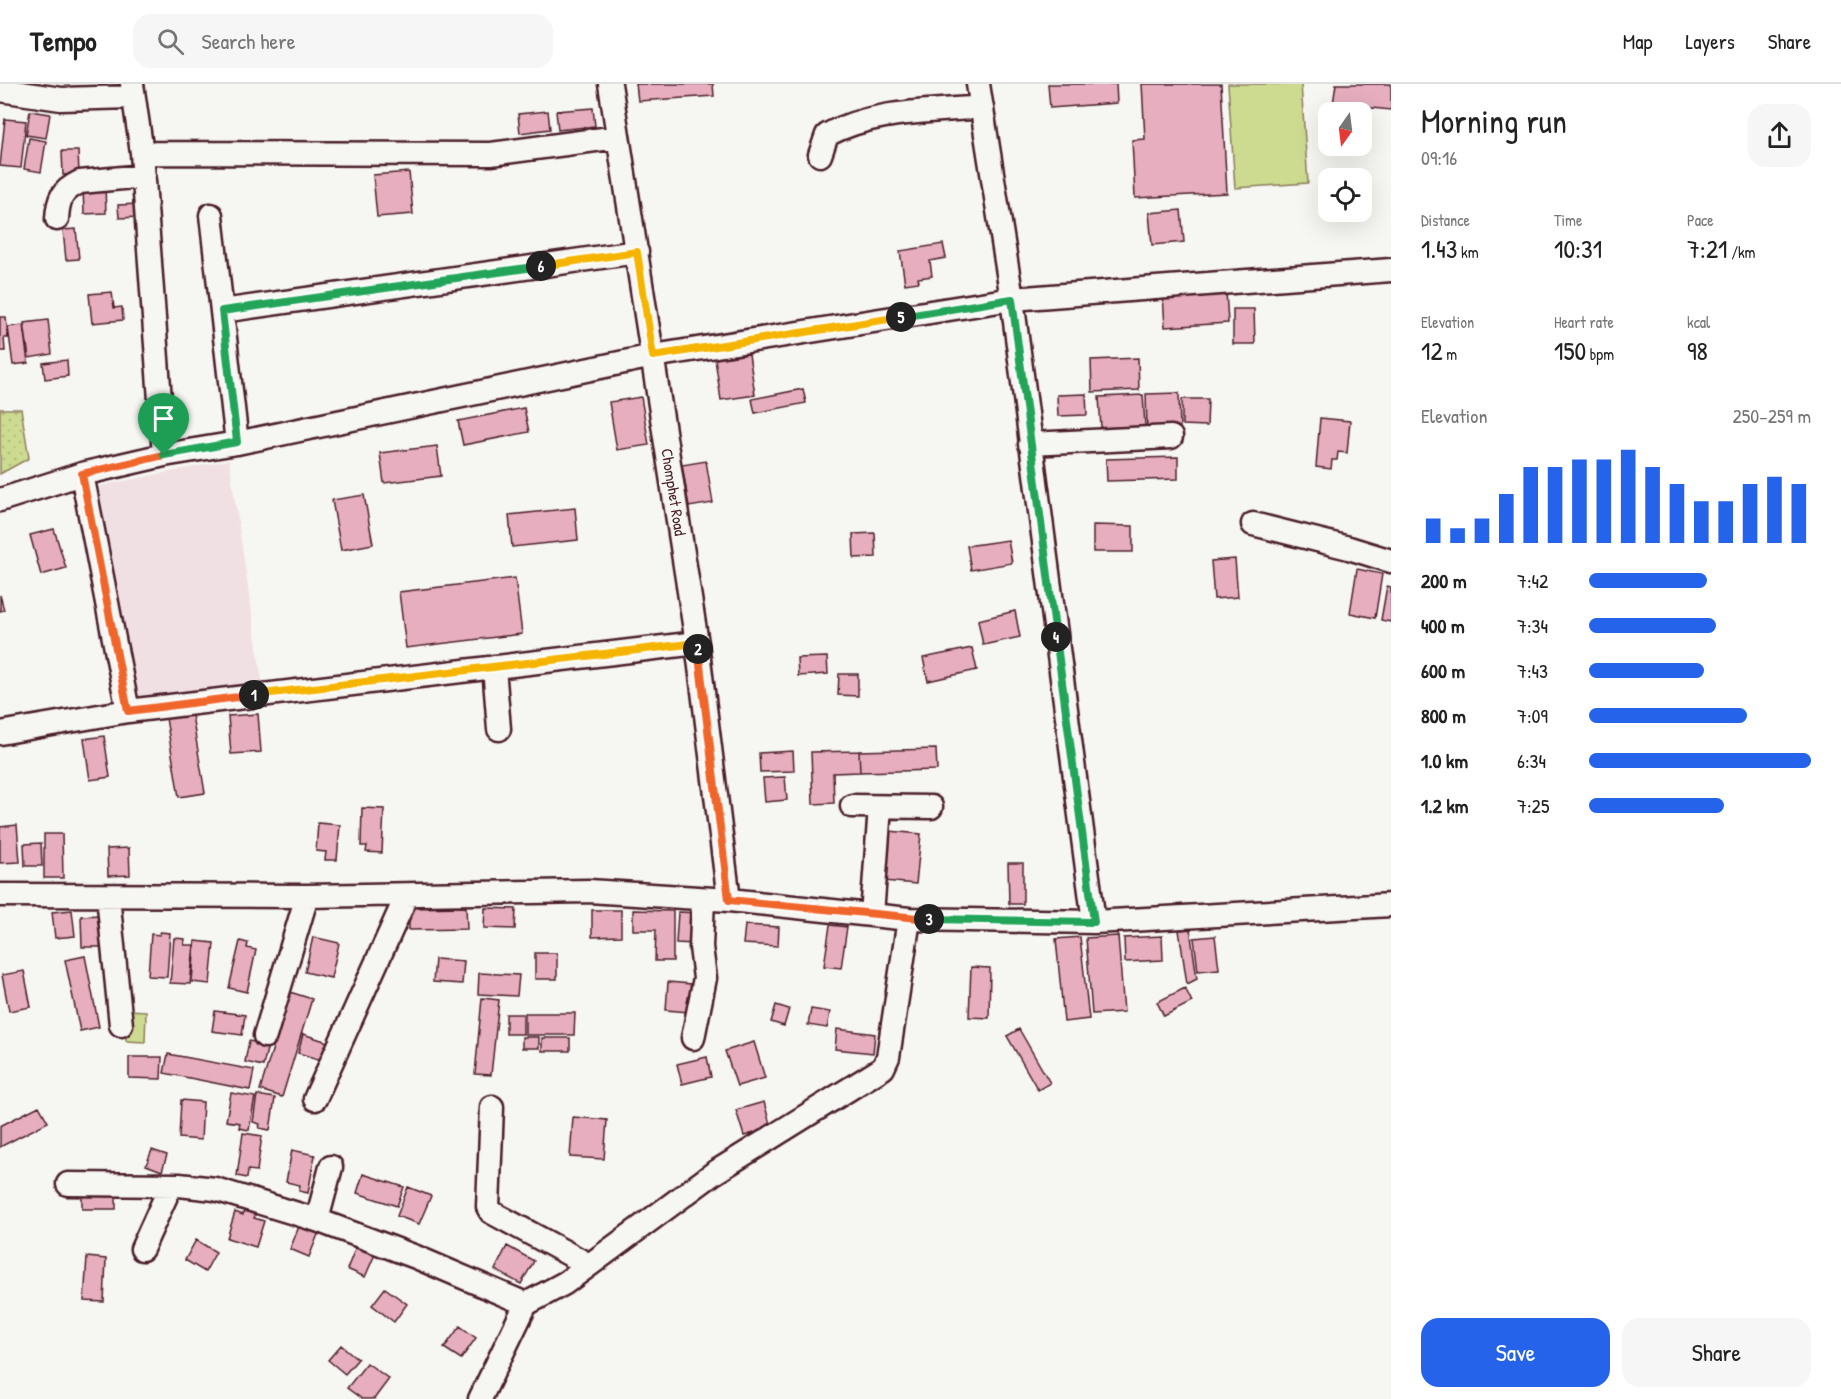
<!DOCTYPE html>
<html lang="en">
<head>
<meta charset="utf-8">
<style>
	body { margin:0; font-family:"Patrick Hand",sans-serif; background:#f6f6f6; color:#222; height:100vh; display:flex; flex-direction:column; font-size:22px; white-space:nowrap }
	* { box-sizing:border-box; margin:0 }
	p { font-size:20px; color:#767676 }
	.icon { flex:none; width:33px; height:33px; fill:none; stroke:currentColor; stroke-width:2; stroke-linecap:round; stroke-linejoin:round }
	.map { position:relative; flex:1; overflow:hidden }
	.sheet { display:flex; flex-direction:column; background:#fff; width:450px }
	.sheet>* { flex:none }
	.needle { width:39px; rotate:194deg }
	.buttons { position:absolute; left:1318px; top:18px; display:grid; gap:12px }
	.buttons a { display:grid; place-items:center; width:54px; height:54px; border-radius:12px; background:#fff; box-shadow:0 6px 24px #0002; font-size:30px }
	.pin { position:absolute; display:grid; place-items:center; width:51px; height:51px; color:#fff; margin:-62px -26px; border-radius:50% 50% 50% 0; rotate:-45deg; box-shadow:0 0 6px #0007 }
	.pin .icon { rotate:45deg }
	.km { position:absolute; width:30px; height:30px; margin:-15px; border-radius:50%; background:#222; color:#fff; font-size:16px; line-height:30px; text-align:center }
	.round { display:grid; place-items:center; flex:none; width:63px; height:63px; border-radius:18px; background:#f6f6f6 }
	.summary { display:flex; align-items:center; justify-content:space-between; height:102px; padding:0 30px }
	h1 { font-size:33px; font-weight:600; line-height:45px }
	.stats { display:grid; grid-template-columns:repeat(3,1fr); gap:9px; height:102px; padding:6px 30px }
	.stats div { display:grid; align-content:center }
	.stats b { font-size:26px; font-weight:600 }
	.stats small { font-size:16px; font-weight:400 }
	.stats p { font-size:16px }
	.chart { height:168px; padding:12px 30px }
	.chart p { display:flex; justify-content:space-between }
	.chart svg { width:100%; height:108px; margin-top:6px; stroke:#2563eb; stroke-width:6 }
	.button { display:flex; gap:12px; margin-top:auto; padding:12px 30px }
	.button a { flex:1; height:69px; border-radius:18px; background:#2563eb; color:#fff; font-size:24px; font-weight:600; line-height:69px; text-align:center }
	.button a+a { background:#f6f6f6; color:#222 }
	ul { padding:0 30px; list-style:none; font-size:20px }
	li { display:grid; grid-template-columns:96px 72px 1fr; align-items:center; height:45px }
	li i { height:15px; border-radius:8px; background:#2563eb }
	header { display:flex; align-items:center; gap:36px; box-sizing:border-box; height:84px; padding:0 30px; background:#fff; border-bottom:2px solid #e0e0e0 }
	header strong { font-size:28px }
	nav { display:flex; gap:33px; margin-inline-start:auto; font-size:21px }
	.search { width:420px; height:54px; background:#f6f6f6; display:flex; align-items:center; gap:15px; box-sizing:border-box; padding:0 21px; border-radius:18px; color:#767676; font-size:22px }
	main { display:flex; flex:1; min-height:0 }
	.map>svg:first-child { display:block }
</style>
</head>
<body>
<header>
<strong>Tempo</strong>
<div class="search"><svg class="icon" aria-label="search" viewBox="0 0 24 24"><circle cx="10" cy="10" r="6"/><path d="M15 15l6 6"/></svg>Search here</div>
<nav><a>Map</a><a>Layers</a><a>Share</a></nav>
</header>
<main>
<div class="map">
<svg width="1391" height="1315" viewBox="0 0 1391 1315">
	<defs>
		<pattern id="grass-dots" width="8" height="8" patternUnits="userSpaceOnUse" patternTransform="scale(1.5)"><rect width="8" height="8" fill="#ccdb8f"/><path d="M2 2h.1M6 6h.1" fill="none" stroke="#b1bc7c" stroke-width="1.8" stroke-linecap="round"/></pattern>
	</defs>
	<rect width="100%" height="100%" fill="#f6f6f2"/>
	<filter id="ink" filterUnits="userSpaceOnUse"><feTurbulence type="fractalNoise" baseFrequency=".0167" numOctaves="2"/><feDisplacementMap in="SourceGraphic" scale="12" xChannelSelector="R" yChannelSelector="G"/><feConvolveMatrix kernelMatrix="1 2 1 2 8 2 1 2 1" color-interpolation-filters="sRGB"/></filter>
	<g filter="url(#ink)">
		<path fill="#f1e0e3" d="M229,376L263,603L135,624L99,402Z"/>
		<path fill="url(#grass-dots)" stroke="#8b7d5d" stroke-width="1.5" d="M0,325H21L29,374L0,390Z"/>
		<path fill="#ccdb8f" stroke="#8b7d5d" stroke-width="1.5" d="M1228,0H1301L1308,99L1235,104Z
			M128,926L146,927L145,958L126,957Z"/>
		<path fill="#e6aebf" stroke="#4a1f2b" stroke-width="1.5" d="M636,0H713L714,12L638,17Z
			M1048,0H1116L1117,19L1050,24Z
			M1142,0H1221L1227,109L1135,114L1132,56L1145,55Z
			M1336,0H1391V26L1333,20Z
			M593,24L595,42L558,46L556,27Z
			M30,27L50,30L46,54L26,51Z
			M548,27L550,45L520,49L518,30Z
			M5,35L26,37L21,84L0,82Z
			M29,54L46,57L41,88L24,85Z
			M62,67H78L79,90L63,91Z
			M409,88L413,130L377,133L373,91Z
			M105,102L106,129L84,130L83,103Z
			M138,120L139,133L119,134L118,121Z
			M1181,126L1184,158L1152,161L1149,129Z
			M76,145L79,175L66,176L63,146Z
			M943,160L946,174L930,177L932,192L918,194L919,198L905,200L900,167Z
			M1226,207L1228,239L1165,243L1163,211Z
			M112,208L114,224L122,223L123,236L92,239L89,210Z
			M1233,225H1254L1255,260H1233Z
			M0,233H6L8,254H4L5,267H0Z
			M48,236L52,270L29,274L24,239Z
			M23,241L28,279L13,281L8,243Z
			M749,270L755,311L721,316L715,275Z
			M1138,274L1139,306L1092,308L1091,276Z
			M67,276L68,292L45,295L43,279Z
			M803,305L806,319L755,329L752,315Z
			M1179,309L1180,345L1147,346L1146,310Z
			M1086,310L1087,331L1058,332L1057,311Z
			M1143,311L1145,342L1101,344L1099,313Z
			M641,313L649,361L617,366L609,318Z
			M1182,315H1208L1207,342L1182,341Z
			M524,324L529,348L463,361L458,337Z
			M1320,334L1350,337L1347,369L1338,368L1337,376H1332L1331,385L1316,383Z
			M437,362L441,392L384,399L380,369Z
			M1178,373V395L1107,397L1106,375Z
			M706,377L713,419L689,423L682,381Z
			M364,411L373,460L341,466L332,416Z
			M575,424L578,456L512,463L509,431Z
			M1093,441L1133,442V468H1093Z
			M54,445L66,484L41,491L30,451Z
			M875,449L876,473L854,474L853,450Z
			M1008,456L1012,479L971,486L967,462Z
			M1235,475L1238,513L1214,515L1211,477Z
			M1357,485L1382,490L1375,534L1350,529Z
			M515,494L522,550L406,564L399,508Z
			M1387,502L1391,503V538L1381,536Z
			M0,511L4,526L0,527Z
			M1015,527L1020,553L983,561L978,536Z
			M972,564L977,586L928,597L923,574Z
			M827,573L828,590L798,592L797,574Z
			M839,590H858V612L838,611Z
			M191,625L205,709L179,713L165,628Z
			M258,630L261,668L231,670L228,632Z
			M104,652L110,693L90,696L84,655Z
			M936,665L937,686L860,688L859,667Z
			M793,667L794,687L760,688L759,669Z
			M859,667L860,688L833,689L834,719L813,720L811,668Z
			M785,693L787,716L765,718L763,694Z
			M362,724L384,725L382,769L366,768L367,762H361Z
			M318,739L340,741L337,776H325L326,768L316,767Z
			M17,741L20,778L0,779V743Z
			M889,747L921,750L916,800L884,797Z
			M44,750H62L63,794H44Z
			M41,759L42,782H25L24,760Z
			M129,764L130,791L108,792L107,765Z
			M1008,779H1023V820H1009Z
			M466,823L467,845L409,846V824Z
			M485,824L516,825L515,845L484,844Z
			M72,826L75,852L55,854L52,828Z
			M592,826H621V852L592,853Z
			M633,826L673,827V877H655L656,846H633Z
			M678,828L698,829L696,860L676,859Z
			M101,831L102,863H82L81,832Z
			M745,841L779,843L778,862L743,860Z
			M830,841L847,843L841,884L824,882Z
			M1190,845L1197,895L1187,900L1179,846Z
			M160,848L170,849L167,893L148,892L151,850L160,851Z
			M1118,852L1124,928L1092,930L1086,854Z
			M1162,852L1163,876L1125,878L1124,854Z
			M1215,852L1219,885L1198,887L1194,854Z
			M313,853L339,859L331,894L305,888Z
			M1080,853L1089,935L1064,938L1056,855Z
			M174,854L185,855L184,861H194L190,900L170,899Z
			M195,857L214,859L210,900L192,898Z
			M240,857L248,859L247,864L256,866L247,908L229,904Z
			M535,869H557V895H535Z
			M85,872L99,943L80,947L65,876Z
			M435,875L464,877L462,900L433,898Z
			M971,883L990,884L989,934L969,933Z
			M24,887L31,923L9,927L2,891Z
			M479,889L519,891L517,912L478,910Z
			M668,898L691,900L689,928L666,926Z
			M1185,904L1192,918L1164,932L1157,918Z
			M290,908L312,915L282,1013L260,1006Z
			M482,914L499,916L491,991L475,990Z
			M776,921L789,925L784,942L771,938Z
			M811,925L830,928L827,944L808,941Z
			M215,927L245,931L242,951L212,947Z
			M525,929H575L574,951H525Z
			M506,930H523V950H506Z
			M837,945L875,950L873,969L835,965Z
			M1019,945L1050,999L1038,1006L1007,952Z
			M303,950L334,960L328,978L298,969Z
			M522,953H539V964H522Z
			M542,954H570V967H542Z
			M249,957L268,961L263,982L245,978Z
			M754,958L765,994L737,1002L725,967Z
			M168,970L254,986L250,1006L164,989Z
			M129,973H162L161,995L129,994Z
			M707,973L711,993L682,1000L677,980Z
			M231,1009L255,1013L249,1046L239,1044L240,1039L226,1037Z
			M257,1011L275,1014L270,1046L259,1044L260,1040L253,1038Z
			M181,1016L203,1018L201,1056L179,1054Z
			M764,1018L771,1044L744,1052L736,1026Z
			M39,1022L48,1038L0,1063V1042Z
			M573,1033L607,1036L604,1075L570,1073Z
			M243,1049L262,1052L257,1087L248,1086L247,1094L237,1092Z
			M152,1066L167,1071L162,1087L146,1081Z
			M292,1066L315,1071L308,1109L299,1107L300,1101L286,1098Z
			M363,1090L404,1103L397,1122L357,1109Z
			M408,1103L431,1112L419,1140L397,1132Z
			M82,1105H116V1125H82Z
			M244,1126L256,1129L254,1134L264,1137L256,1163L227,1154L235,1128L243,1131Z
			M300,1140L319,1148L309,1173L290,1165Z
			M196,1156L216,1168L205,1188L185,1176Z
			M357,1160L376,1168L365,1193L347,1185Z
			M507,1162L534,1177L521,1200L495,1186Z
			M87,1173L106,1175L104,1218L84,1217Z
			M385,1204L407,1220L394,1238L372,1221Z
			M460,1242L476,1254L461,1275L444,1264Z
			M341,1261L358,1275L345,1290L328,1276Z
			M367,1279L389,1295L374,1315H362L347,1304Z"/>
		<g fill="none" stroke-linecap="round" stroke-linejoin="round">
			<defs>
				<path id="minor" d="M132,0L142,69L164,371
					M610,0L697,559L729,816
					M978,0L1012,215L1094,838
					M0,6L61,15L132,13
					M142,69L491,70L618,53
					M820,71L827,51C872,26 931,28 982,23
					M211,131L237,359
					M57,135C58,116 61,107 80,98L144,92
					M222,227L637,168
					M1030,360L1171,353
					M82,390L128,627
					M0,416L82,390L164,371L237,359L653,272L1012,215L1391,186
					M1253,440L1349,464L1391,477
					M494,583L499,645
					M0,649L128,627L697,559
					M852,722L931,723
					M0,811L307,812L589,807L729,816L909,835L1094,838L1391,821
					M108,812L121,941
					M872,831L880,723
					M265,952L307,812
					M693,954L705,894L701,863L703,815
					M315,1015L407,811
					M492,1023L488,1123L491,1128L589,1181
					M68,1100L179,1101L215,1105L317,1136L416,1173L526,1220
					M317,1136L331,1083
					M142,1165L171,1101
					M480,1315L526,1220L565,1199L714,1089L883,984L888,973L909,835"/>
			</defs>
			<use href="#minor" stroke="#4a1f2b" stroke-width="27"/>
			<use href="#minor" stroke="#f6f6f2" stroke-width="22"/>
		</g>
	</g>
	<g fill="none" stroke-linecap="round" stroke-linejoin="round" filter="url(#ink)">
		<defs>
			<path id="split-1" d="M164,371L82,390L128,627L254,611"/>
			<path id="split-2" d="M254,611L697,559L698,565"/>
			<path id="split-3" d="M698,565L729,816L929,835"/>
			<path id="split-4" d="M929,835L1094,838L1056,553"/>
			<path id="split-5" d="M901,233L1012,215L1056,553"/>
			<path id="split-6" d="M541,182L637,168L653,272L901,233"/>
			<path id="split-7" d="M164,371L237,358L222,227L541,182"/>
		</defs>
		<use href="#split-1" stroke="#fff" stroke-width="12"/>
		<use href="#split-2" stroke="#fff" stroke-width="12"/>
		<use href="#split-3" stroke="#fff" stroke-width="12"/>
		<use href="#split-4" stroke="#fff" stroke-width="12"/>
		<use href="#split-5" stroke="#fff" stroke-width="12"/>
		<use href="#split-6" stroke="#fff" stroke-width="12"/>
		<use href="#split-7" stroke="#fff" stroke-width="12"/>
		<use href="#split-1" stroke="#f0652b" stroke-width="8"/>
		<use href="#split-2" stroke="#f5b400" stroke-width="8"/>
		<use href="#split-3" stroke="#f0652b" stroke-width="8"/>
		<use href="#split-4" stroke="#22a559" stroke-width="8"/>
		<use href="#split-5" stroke="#22a559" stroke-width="8"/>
		<use href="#split-6" stroke="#f5b400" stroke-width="8"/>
		<use href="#split-7" stroke="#22a559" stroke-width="8"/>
	</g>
	<g text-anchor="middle" stroke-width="5" stroke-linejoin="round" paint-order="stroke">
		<g font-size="16" fill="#4a1f2b" stroke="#f6f6f2">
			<text transform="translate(674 408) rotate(81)" y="6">Chomphet Road</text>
		</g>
	</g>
</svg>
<div class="buttons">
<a><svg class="needle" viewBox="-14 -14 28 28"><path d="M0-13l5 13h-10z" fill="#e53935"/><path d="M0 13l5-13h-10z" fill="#767676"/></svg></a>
<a><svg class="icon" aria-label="locate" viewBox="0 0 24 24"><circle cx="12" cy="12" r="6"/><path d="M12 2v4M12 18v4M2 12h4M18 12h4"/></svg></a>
</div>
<div class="pin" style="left:164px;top:371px;background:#1e9e55"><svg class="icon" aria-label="arrive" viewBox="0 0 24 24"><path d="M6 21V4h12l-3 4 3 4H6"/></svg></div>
<b class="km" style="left:254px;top:611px">1</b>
<b class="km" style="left:698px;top:565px">2</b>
<b class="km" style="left:929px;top:835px">3</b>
<b class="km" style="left:1056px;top:553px">4</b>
<b class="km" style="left:901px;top:233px">5</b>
<b class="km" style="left:541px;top:182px">6</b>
</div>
<section class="sheet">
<div class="summary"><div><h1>Morning run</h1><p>09:16</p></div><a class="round"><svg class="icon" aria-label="share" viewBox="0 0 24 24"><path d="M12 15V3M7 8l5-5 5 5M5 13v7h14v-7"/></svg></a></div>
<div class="stats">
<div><p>Distance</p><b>1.43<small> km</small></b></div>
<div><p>Time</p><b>10:31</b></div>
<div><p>Pace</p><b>7:21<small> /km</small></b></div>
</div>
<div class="stats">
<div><p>Elevation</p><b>12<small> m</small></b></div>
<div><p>Heart rate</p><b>150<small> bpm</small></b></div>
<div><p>kcal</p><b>98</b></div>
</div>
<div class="chart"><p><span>Elevation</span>250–259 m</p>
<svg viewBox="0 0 160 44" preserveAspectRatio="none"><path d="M5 44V34M15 44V38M25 44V34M35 44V24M45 44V13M55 44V13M65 44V10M75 44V10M85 44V6M95 44V13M105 44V20M115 44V27M125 44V27M135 44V20M145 44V17M155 44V20"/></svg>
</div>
<ul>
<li><b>200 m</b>7:42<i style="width:53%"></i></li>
<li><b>400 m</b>7:34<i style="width:57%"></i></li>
<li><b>600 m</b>7:43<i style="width:52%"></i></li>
<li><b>800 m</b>7:09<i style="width:71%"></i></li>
<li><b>1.0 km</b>6:34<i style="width:100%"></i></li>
<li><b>1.2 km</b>7:25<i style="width:61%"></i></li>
</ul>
<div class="button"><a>Save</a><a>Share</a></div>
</section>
</main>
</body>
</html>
